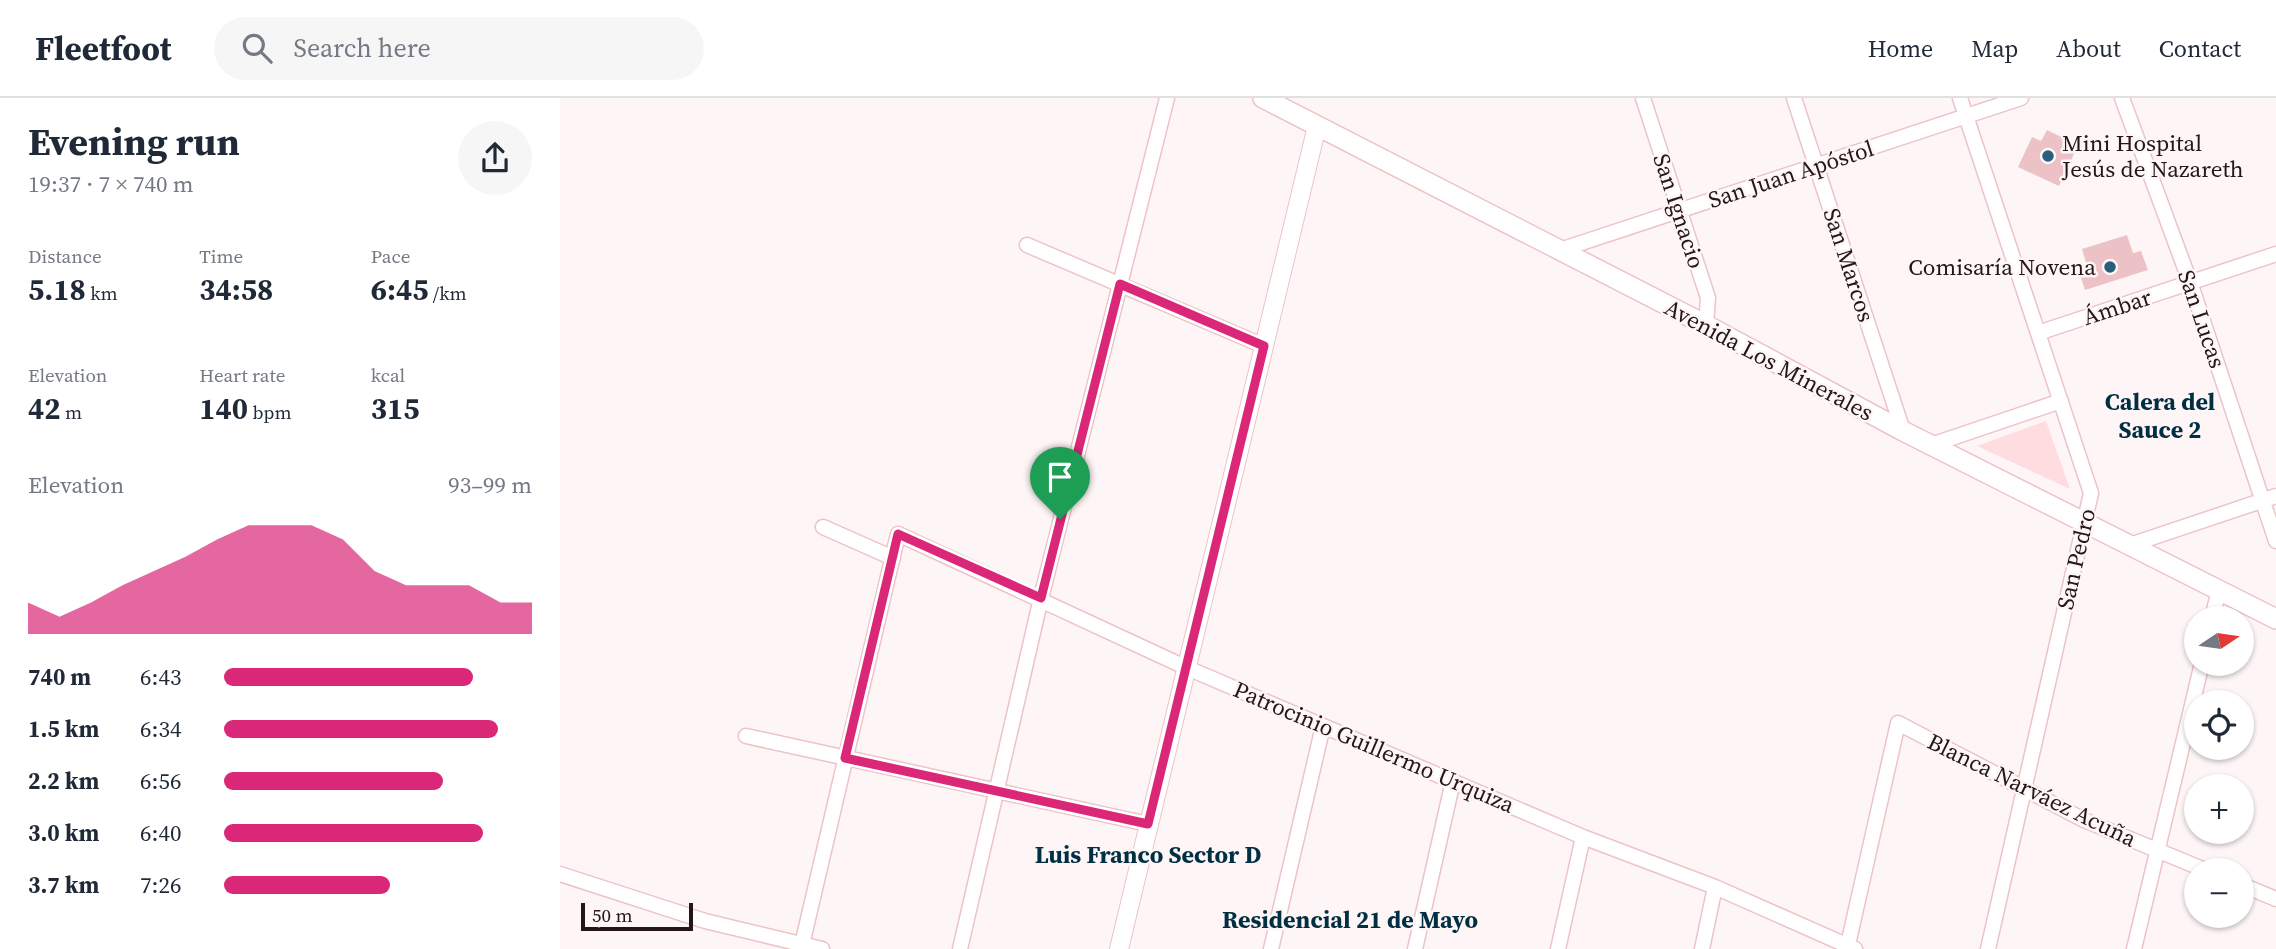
<!DOCTYPE html>
<html lang="en">
<head>
<meta charset="utf-8">
<style>
	body { margin:0; font-family:"Source Serif 4",serif; background:#f6f6f7; color:#1f2937; height:100vh; display:flex; flex-direction:column; font-size:26px; white-space:nowrap }
	* { box-sizing:border-box; margin:0 }
	p { font-size:23px; color:#747a83 }
	.icon { flex:none; width:38px; height:38px; fill:none; stroke:currentColor; stroke-width:2; stroke-linecap:round; stroke-linejoin:round }
	.map { position:relative; flex:1; overflow:hidden }
	.sheet { display:flex; flex-direction:column; background:#fff; width:560px }
	.sheet>* { flex:none }
	.needle { width:46px; rotate:77deg }
	.fabs { position:absolute; left:1624px; top:508px; display:grid; gap:14px }
	.fabs a { display:grid; place-items:center; width:70px; height:70px; border-radius:50%; background:#fff; box-shadow:0 2px 5px #0004; font-size:35px }
	.scale { position:absolute; left:21px; bottom:18px; width:112px; box-sizing:border-box; padding-left:7px; border:4px solid #251618; border-top:0; font-size:19px; line-height:24px; white-space:nowrap; color:#251618; -webkit-text-stroke:5px #fef6f6; paint-order:stroke }
	.pin { position:absolute; display:grid; place-items:center; width:60px; height:60px; color:#fff; margin:-72px -30px; border-radius:50% 50% 50% 0; rotate:-45deg; box-shadow:0 0 7px #0007 }
	.pin .icon { rotate:45deg }
	.round { display:grid; place-items:center; flex:none; width:74px; height:74px; border-radius:37px; background:#f6f6f7 }
	.summary { display:flex; align-items:center; justify-content:space-between; height:119px; padding:0 28px }
	h1 { font-size:38px; font-weight:700; line-height:52px }
	.metrics { display:grid; grid-template-columns:repeat(3,1fr); gap:10px; height:119px; padding:7px 28px }
	.metrics div { display:grid; align-content:center }
	.metrics b { font-size:30px; font-weight:700 }
	.metrics small { font-size:19px; font-weight:400 }
	.metrics p { font-size:19px }
	.chart { height:196px; padding:14px 28px }
	.chart p { display:flex; justify-content:space-between }
	.chart svg { width:100%; height:126px; margin-top:7px; fill:#db2777; opacity:.7 }
	ul { padding:0 28px; list-style:none; font-size:23px }
	li { display:grid; grid-template-columns:112px 84px 1fr; align-items:center; height:52px }
	li i { height:18px; border-radius:9px; background:#db2777 }
	header { display:flex; align-items:center; gap:42px; box-sizing:border-box; height:98px; padding:0 35px; background:#fff; border-bottom:2px solid #e0e1e3 }
	header strong { font-size:33px }
	nav { display:flex; gap:38px; margin-inline-start:auto; font-size:24px }
	.search { width:490px; height:63px; background:#f6f6f7; display:flex; align-items:center; gap:18px; box-sizing:border-box; padding:0 24px; border-radius:38px; color:#747a83; font-size:26px }
	main { display:flex; flex:1; min-height:0 }
	.map>svg:first-child { display:block }
</style>
</head>
<body>
<header>
<strong>Fleetfoot</strong>
<div class="search"><svg class="icon" aria-label="search" viewBox="0 0 24 24"><circle cx="10" cy="10" r="6"/><path d="M15 15l6 6"/></svg>Search here</div>
<nav><a>Home</a><a>Map</a><a>About</a><a>Contact</a></nav>
</header>
<main>
<section class="sheet">
<div class="summary"><div><h1>Evening run</h1><p>19:37 · 7 × 740 m</p></div><a class="round"><svg class="icon" aria-label="share" viewBox="0 0 24 24"><path d="M12 15V3M7 8l5-5 5 5M5 13v7h14v-7"/></svg></a></div>
<div class="metrics">
<div><p>Distance</p><b>5.18<small> km</small></b></div>
<div><p>Time</p><b>34:58</b></div>
<div><p>Pace</p><b>6:45<small> /km</small></b></div>
</div>
<div class="metrics">
<div><p>Elevation</p><b>42<small> m</small></b></div>
<div><p>Heart rate</p><b>140<small> bpm</small></b></div>
<div><p>kcal</p><b>315</b></div>
</div>
<div class="chart"><p><span>Elevation</span>93–99 m</p>
<svg viewBox="0 0 160 44" preserveAspectRatio="none"><path d="M0 44V33L10 38L20 33L30 27L40 22L50 17L60 11L70 6L80 6L90 6L100 11L110 22L120 27L130 27L140 27L150 33L160 33V44z"/></svg>
</div>
<ul>
<li><b>740 m</b>6:43<i style="width:81%"></i></li>
<li><b>1.5 km</b>6:34<i style="width:89%"></i></li>
<li><b>2.2 km</b>6:56<i style="width:71%"></i></li>
<li><b>3.0 km</b>6:40<i style="width:84%"></i></li>
<li><b>3.7 km</b>7:26<i style="width:54%"></i></li>
</ul>
</section>
<div class="map">
<svg width="1716" height="851" viewBox="0 0 1716 851">
	<rect width="100%" height="100%" fill="#fef6f6"/>
	<path fill="#ffdcdf" d="M1486,323L1510,391L1417,348Z"/>
	<path fill="#ecc2c6" d="M1487,32L1518,47L1499,88L1458,69L1472,39L1481,43Z
		M1567,137L1573,155L1581,153L1588,172L1525,192L1519,174L1528,171L1522,151Z"/>
	<g fill="none" stroke-linecap="round" stroke-linejoin="round">
		<defs>
			<path id="minor" d="M1083,0L1148,200L1146,227
				M1234,0L1343,333
				M1400,0L1531,395L1428,851
				M1562,0L1630,184L1716,443
				M467,147L704,248
				M1000,152L1461,0
				M1478,235L1716,156
				M1371,347L1501,303
				M263,429L333,460
				M1570,447L1716,398
				M1652,520L1659,492
				M186,638L588,726
				M0,776L145,823L262,851
				M1682,787L1716,801
				M241,851L338,436L625,569L1023,739L1155,789L1295,851
				M400,851L481,500L607,0
				M711,851L763,628
				M855,851L893,683
				M998,851L1023,739
				M1142,851L1155,789
				M1287,851L1338,625L1524,722L1645,772
				M1574,851L1642,565"/>
			<path id="tertiary" d="M559,851L757,28"/>
			<path id="secondary" d="M703,0L1146,227L1343,333L1716,521"/>
		</defs>
		<use href="#minor" stroke="#edc3c7" stroke-width="17"/>
		<use href="#tertiary" stroke="#edc3c7" stroke-width="20"/>
		<use href="#secondary" stroke="#edc3c7" stroke-width="22"/>
		<use href="#minor" stroke="#fff" stroke-width="14"/>
		<use href="#tertiary" stroke="#fff" stroke-width="18"/>
		<use href="#secondary" stroke="#fff" stroke-width="19"/>
	</g>
	<g fill="none" stroke-linecap="round" stroke-linejoin="round">
		<defs>
			<path id="route" d="M560,186L704,248L588,726L285,660L338,436L481,500Z"/>
		</defs>
		<use href="#route" stroke="#fff" stroke-width="14"/>
		<use href="#route" stroke="#db2777" stroke-width="9"/>
	</g>
	<g fill="#295f7a" stroke="#fef6f6" stroke-width="2.5">
		<circle cx="1488" cy="58" r="7"/>
		<circle cx="1550" cy="169" r="7"/>
	</g>
	<g text-anchor="middle" stroke-width="5" stroke-linejoin="round" paint-order="stroke">
		<g font-size="23" fill="#251618" stroke="#fef6f6" text-anchor="start">
			<text x="1502" y="53">Mini Hospital<tspan x="1502" dy="26">Jesús de Nazareth</tspan></text>
			<text x="1536" y="177" text-anchor="end">Comisaría Novena</text>
		</g>
		<g font-size="23" fill="#251618" stroke="#fef6f6">
			<text transform="translate(1231 76) rotate(-18)" y="8">San Juan Apóstol</text>
			<text transform="translate(1119 113) rotate(72)" y="8">San Ignacio</text>
			<text transform="translate(1289 167) rotate(72)" y="8">San Marcos</text>
			<text transform="translate(1557 209) rotate(-18)" y="8">Ámbar</text>
			<text transform="translate(1642 221) rotate(71)" y="8">San Lucas</text>
			<text transform="translate(1209 262) rotate(28)" y="8">Avenida Los Minerales</text>
			<text transform="translate(1516 461) rotate(-77)" y="8">San Pedro</text>
			<text transform="translate(814 649) rotate(23)" y="8">Patrocinio Guillermo Urquiza</text>
			<text transform="translate(1472 692) rotate(26)" y="8">Blanca Narváez Acuña</text>
		</g>
		<g font-size="24" font-weight="bold" fill="#002e43" stroke="#fef6f6">
			<text x="1600" y="312">Calera del<tspan x="1600" dy="28">Sauce 2</tspan></text>
			<text x="588" y="765">Luis Franco Sector D</text>
			<text x="790" y="830">Residencial 21 de Mayo</text>
		</g>
	</g>
</svg>
<div class="fabs">
<a><svg class="needle" viewBox="-14 -14 28 28"><path d="M0-13l5 13h-10z" fill="#e53935"/><path d="M0 13l5-13h-10z" fill="#747a83"/></svg></a>
<a><svg class="icon" aria-label="locate" viewBox="0 0 24 24"><circle cx="12" cy="12" r="6"/><path d="M12 2v4M12 18v4M2 12h4M18 12h4"/></svg></a>
<a>+</a>
<a>−</a>
</div>
<div class="scale">50 m</div>
<div class="pin" style="left:500px;top:421px;background:#1e9e55"><svg class="icon" aria-label="arrive" viewBox="0 0 24 24"><path d="M6 21V4h12l-3 4 3 4H6"/></svg></div>
</div>
</main>
</body>
</html>
